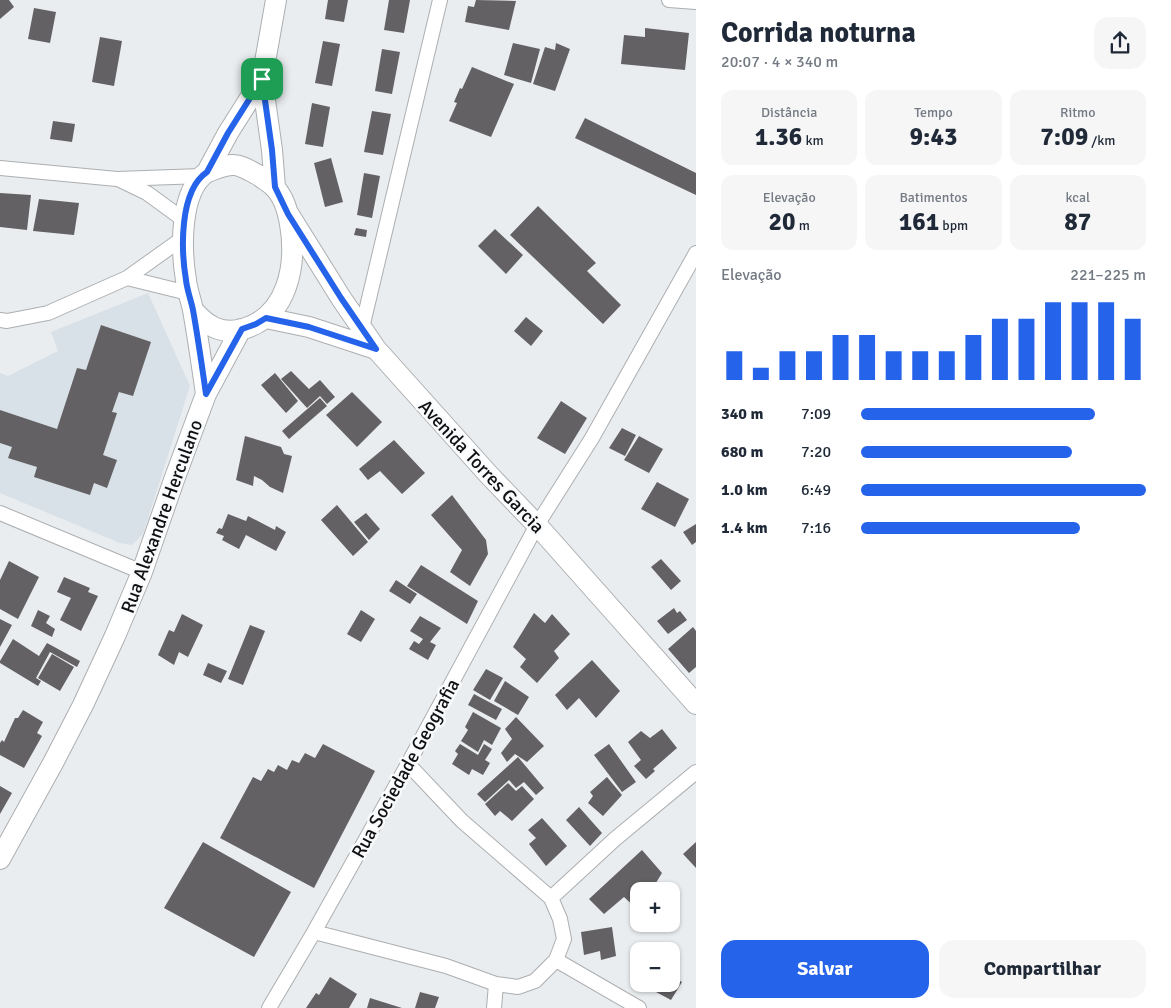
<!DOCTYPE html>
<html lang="pt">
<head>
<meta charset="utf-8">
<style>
	body { margin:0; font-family:Signika,sans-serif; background:#f6f6f7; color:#1f2937; height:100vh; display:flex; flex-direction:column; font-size:19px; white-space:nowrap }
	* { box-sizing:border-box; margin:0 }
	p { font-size:16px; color:#747a83 }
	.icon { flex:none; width:28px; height:28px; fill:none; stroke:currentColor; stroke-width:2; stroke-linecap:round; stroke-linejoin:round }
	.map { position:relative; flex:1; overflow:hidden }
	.drawer { display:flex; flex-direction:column; background:#fff; width:475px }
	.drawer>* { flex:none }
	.buttons { position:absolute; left:630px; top:882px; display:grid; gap:10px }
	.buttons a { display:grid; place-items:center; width:50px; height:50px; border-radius:10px; background:#fff; box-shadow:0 1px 4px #0004; font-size:25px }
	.pin { position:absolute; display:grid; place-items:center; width:42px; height:42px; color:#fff; margin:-21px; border-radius:10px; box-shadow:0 2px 8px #0006 }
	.round { display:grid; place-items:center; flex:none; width:52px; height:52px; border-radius:15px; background:#f6f6f7 }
	.summary { display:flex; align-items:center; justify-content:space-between; height:85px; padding:0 25px }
	h1 { font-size:28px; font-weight:700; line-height:38px }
	.metrics { display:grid; grid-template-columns:repeat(3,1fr); gap:8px; height:85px; padding:5px 25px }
	.metrics div { display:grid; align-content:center; border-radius:12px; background:#f6f6f7; text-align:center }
	.metrics b { font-size:25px; font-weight:700 }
	.metrics small { font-size:14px; font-weight:400 }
	.metrics p { font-size:14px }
	.chart { height:140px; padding:10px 25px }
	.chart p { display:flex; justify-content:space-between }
	.chart svg { width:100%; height:90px; margin-top:5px; stroke:#2563eb; stroke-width:6 }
	.cta { display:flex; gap:10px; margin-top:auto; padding:10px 25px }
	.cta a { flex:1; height:58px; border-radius:15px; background:#2563eb; color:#fff; font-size:20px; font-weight:700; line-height:58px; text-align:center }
	.cta a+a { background:#f6f6f7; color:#1f2937 }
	ul { padding:0 25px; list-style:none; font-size:16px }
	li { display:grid; grid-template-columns:80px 60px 1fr; align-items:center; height:38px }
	li i { height:12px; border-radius:6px; background:#2563eb }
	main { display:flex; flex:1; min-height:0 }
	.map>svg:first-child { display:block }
</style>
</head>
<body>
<main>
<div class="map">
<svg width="696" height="1008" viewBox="0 0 696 1008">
	<rect width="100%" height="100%" fill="#eaedef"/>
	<path fill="#d8e0e8" d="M148,293L190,386L143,534L132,545L120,543L0,493V373L8,376L58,351L51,332Z"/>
	<path fill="#636163" d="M0,0H9L14,7L0,19Z
		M328,0H348L344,22L325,19Z
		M389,0H410L404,33L384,30Z
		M476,0L516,1L509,30L465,22L468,6L474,7Z
		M34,8L56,12L50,43L28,39Z
		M645,28L689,33L685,70L621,64L624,35L645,37Z
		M100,37L122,41L114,86L92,82Z
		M323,41L340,44L332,86L315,83Z
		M513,43L540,49L531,83L504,75Z
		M556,43L570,49L555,91L533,84L545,47L555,50Z
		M382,49L400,52L392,94L375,91Z
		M472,67L514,84L491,137L449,121L457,103L454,102L460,88L462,89Z
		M312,103L330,107L323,147L305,144Z
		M372,111L391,114L383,155L364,152Z
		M585,118L696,173V195L575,138Z
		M53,121L75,124L72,142L50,139Z
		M331,158L343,202L325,207L314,163Z
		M364,173L380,176L372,218L357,215Z
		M0,193L31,195L27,230L0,227Z
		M39,199L79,203L74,235L33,231Z
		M538,206L596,263L587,271L621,305L603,324L510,235Z
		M356,228L367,230L366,237L354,235Z
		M495,229L523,255L506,274L478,246Z
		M526,317L543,331L531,346L514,331Z
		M101,325L151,342L133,396L119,392L112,412L117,413L103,455L117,460L107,488L94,483L90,495L34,477L37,467L8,458L12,447L0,443V410L57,429L77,368L86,370Z
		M291,371L309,389L320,380L335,397L327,404L320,396L307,408L281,379Z
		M275,373L298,401L286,413L261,385Z
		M352,392L382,422L357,447L326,415Z
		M320,398L327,406L289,439L282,431Z
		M561,401L587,418L565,454L537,438Z
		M622,428L636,435L625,456L609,448Z
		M245,436L281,447L284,454L292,456L283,493L270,487L262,480L254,476L253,486L236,480Z
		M639,436L663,449L649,473L624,460Z
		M394,440L425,473L402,494L380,471L368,480L359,469Z
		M657,482L689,499L675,527L641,509Z
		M452,495L486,540L488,554L470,586L450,572L462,550L431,515Z
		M337,505L368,542L353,556L321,520Z
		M366,513L380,529L369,540L354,522Z
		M228,514L246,521L248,516L275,530L276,526L286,532L276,551L246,535L239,549L222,540L224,536L216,533L219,528L222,529Z
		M696,524V542L692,545L683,532Z
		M661,559L681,581L671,590L651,567Z
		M9,561L39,577L18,619L0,609V580Z
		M421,565L478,601L467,624L407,586Z
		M64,577L90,588L88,592L98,596L81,631L60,620L71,598L57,592Z
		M396,580L417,594L410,604L389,591Z
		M674,608L677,613L680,611L687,620L668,634L657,621Z
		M38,610L50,616L46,623L55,629L52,637L31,626Z
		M361,610L375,619L361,642L347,634Z
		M534,613L545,623L552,614L570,634L554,651L559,658L537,683L520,667L526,659L513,647Z
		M182,614L203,625L188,657L179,652L174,665L158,655L169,630L174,632Z
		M420,616L441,628L430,642L436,645L428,660L409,649L414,641L419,644L423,639L410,631Z
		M0,619L12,625L0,647Z
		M250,625L265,631L243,685L228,679Z
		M693,627L696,631V667L689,673L668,649Z
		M13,639L39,656L47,643L80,661L77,667L50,652L36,678L41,681L38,686L0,663V661Z
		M52,654L74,667L60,691L38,678Z
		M592,660L620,691L596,718L579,698L567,710L555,695Z
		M208,663L227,671L221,683L203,675Z
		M486,669L503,678L490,700L473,690Z
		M505,681L529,697L518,715L494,701Z
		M474,694L502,709L496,720L468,705Z
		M23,710L43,722L37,733L42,736L24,768L0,755V743L2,740L4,742L15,718H18Z
		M473,712L501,728L492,745L484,740L478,752L461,741L468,730L465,727Z
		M516,717L544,746L527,762L515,754L507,762L501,753L512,739L505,729Z
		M662,729L677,748L653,769L655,771L646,779L634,766L641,760L628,742L641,731L650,738Z
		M323,744L375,771L314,888L220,838L253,777L261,781L268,769L274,772L278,765L287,770L292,760L299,763L305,753L315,758Z
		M460,744L478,755L484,744L492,749L485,760L490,763L483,775L472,769L469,775L452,764L458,754L455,751Z
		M609,744L636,782L622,792L594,755Z
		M518,757L544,788L536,795L524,782L516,788L509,780L485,802L477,794Z
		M607,777L622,795L603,816L588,803L593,796L590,792Z
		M508,783L516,791L522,786L534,799L512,821L500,811L495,816L485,804Z
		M0,786L12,793L0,814Z
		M579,807L602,833L590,846L566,820Z
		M542,818L567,846L546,866L529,844L536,838L528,830Z
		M203,842L291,892L254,957L164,908Z
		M696,842V868L683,854Z
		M642,850L662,873L651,891H639V911L624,897L604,914L589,899Z
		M612,927L616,956L601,960L600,951L584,955L581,932Z
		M671,976L682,982L671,1000L641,984H671Z
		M330,977L357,994L349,1008H306L316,993L319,995Z
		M420,992L439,997L435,1008H415Z
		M370,998L402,1008H367Z"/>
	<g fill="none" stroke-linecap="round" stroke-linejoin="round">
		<defs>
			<path id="street" d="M669,0L696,2
				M0,168L117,179L202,176
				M120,180L147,193L184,220
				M127,278L188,293
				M0,320L7,321L48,313L127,278L183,238
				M362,328L440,0
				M0,513L142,572
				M551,898L615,839L696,772
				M314,932L446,966L496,984L518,987L535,981L556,960L564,939L560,919L551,898L462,821L408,764
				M556,960L639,1008
				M269,1008L314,932L408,764L537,525L592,438L696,253
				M494,1008L496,984"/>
			<path id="secondary" d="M275,187L272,150L262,79L276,0
				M288,213L341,298L376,349L489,475L537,525L696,704
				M193,310C207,326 221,335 243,329C288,316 297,265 290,224C288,212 283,195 273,186C269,182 263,179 258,175C250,171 242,165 233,165C224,165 216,169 207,172
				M266,318L309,327L376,349
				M206,394C202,366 198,338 193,310C191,300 187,290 186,280C181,250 179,191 207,172L228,133L262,79
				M0,859L53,763L83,705L115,636L142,572L174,480L206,394L241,329"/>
		</defs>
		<use href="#street" stroke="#acaeb0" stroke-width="16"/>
		<use href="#secondary" stroke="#acaeb0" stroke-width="22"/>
		<use href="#street" stroke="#fff" stroke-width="14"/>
		<use href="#secondary" stroke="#fff" stroke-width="20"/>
	</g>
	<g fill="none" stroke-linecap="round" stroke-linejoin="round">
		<defs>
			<path id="route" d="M262,79L272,150L275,187L288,214L341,298L376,349L309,327L266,318L256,324L242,329L206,394C202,366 198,338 193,310C191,300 187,290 186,280C181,250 179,191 207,172L228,133Z"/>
		</defs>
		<use href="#route" stroke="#fff" stroke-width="10"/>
		<use href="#route" stroke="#2563eb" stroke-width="6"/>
	</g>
	<g text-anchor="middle" stroke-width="5" stroke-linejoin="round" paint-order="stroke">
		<g font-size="19" fill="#0f1011" stroke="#f8fafc">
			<text transform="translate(482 466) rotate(47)" y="7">Avenida Torres Garcia</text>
			<text transform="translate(161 516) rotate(-70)" y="7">Rua Alexandre Herculano</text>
			<text transform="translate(405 768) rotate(-61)" y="7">Rua Sociedade Geografia</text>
		</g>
	</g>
</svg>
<div class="buttons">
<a>+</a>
<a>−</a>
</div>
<div class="pin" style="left:262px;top:79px;background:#1e9e55"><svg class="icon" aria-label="arrive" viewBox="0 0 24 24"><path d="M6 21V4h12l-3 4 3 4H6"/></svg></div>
</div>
<section class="drawer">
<div class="summary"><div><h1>Corrida noturna</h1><p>20:07 · 4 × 340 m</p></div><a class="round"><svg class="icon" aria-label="share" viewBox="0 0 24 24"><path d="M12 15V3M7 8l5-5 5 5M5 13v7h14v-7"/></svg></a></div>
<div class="metrics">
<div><p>Distância</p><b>1.36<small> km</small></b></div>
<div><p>Tempo</p><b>9:43</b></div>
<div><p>Ritmo</p><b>7:09<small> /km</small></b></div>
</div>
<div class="metrics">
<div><p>Elevação</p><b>20<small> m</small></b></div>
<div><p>Batimentos</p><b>161<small> bpm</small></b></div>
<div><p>kcal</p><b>87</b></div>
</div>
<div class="chart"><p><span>Elevação</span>221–225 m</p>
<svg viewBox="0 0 160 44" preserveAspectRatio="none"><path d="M5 44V30M15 44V38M25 44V30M35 44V30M45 44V22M55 44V22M65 44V30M75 44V30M85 44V30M95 44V22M105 44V14M115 44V14M125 44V6M135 44V6M145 44V6M155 44V14"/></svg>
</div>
<ul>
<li><b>340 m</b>7:09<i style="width:82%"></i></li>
<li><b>680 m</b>7:20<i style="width:74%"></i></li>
<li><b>1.0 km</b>6:49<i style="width:100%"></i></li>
<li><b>1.4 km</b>7:16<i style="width:77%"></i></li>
</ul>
<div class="cta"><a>Salvar</a><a>Compartilhar</a></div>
</section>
</main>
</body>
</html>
